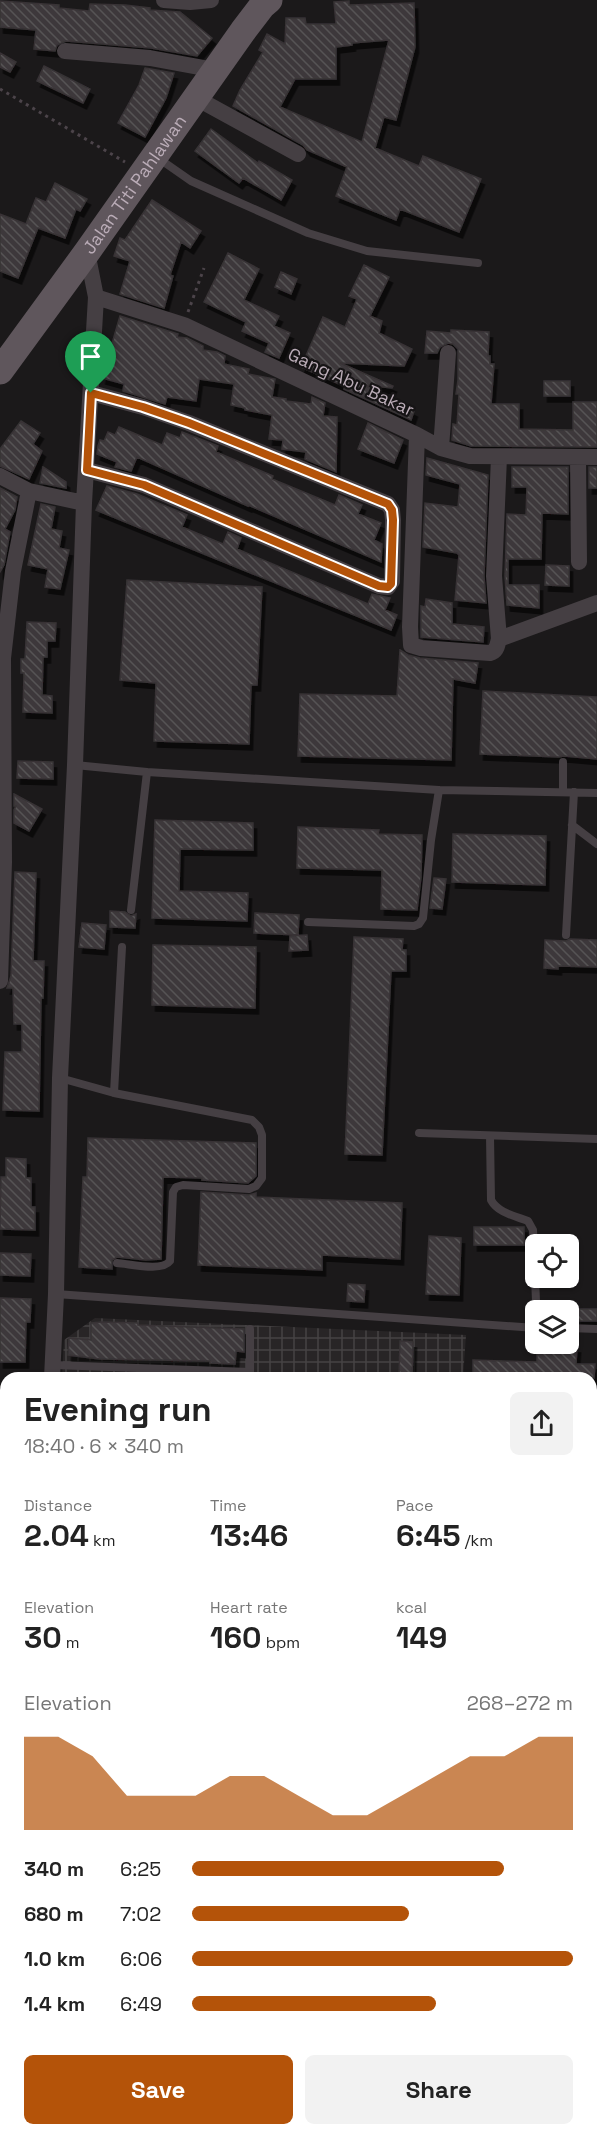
<!DOCTYPE html>
<html lang="en">
<head>
<meta charset="utf-8">
<style>
	body { margin:0; font-family:"Space Grotesk",sans-serif; background:#f2f2f2; color:#222; height:100vh; display:flex; flex-direction:column; font-size:22px; white-space:nowrap }
	* { box-sizing:border-box; margin:0 }
	p { font-size:20px; color:#767676 }
	.icon { flex:none; width:33px; height:33px; fill:none; stroke:currentColor; stroke-width:2; stroke-linecap:round; stroke-linejoin:round }
	.map { position:relative; flex:1; overflow:hidden }
	.panel { position:absolute; left:0px; top:1372px; width:597px; height:764px; display:flex; flex-direction:column; background:#fff; border-radius:18px 18px 0 0; box-shadow:0 2px 4px #0004 }
	.panel>* { flex:none }
	.fabs { position:absolute; left:525px; top:1234px; display:grid; gap:12px }
	.fabs a { display:grid; place-items:center; width:54px; height:54px; border-radius:9px; background:#fff; box-shadow:0 2px 4px #0004; font-size:30px }
	.pin { position:absolute; display:grid; place-items:center; width:51px; height:51px; color:#fff; margin:-62px -26px; border-radius:50% 50% 50% 0; rotate:-45deg; box-shadow:0 0 6px #0007 }
	.pin .icon { rotate:45deg }
	.round { display:grid; place-items:center; flex:none; width:63px; height:63px; border-radius:9px; background:#f2f2f2 }
	.overview { display:flex; align-items:center; justify-content:space-between; height:102px; padding:0 24px }
	h1 { font-size:33px; font-weight:600; line-height:45px }
	.figures { display:grid; grid-template-columns:repeat(3,1fr); gap:9px; height:102px; padding:6px 24px }
	.figures div { display:grid; align-content:center }
	.figures b { font-size:30px; font-weight:600 }
	.figures small { font-size:16px; font-weight:400 }
	.figures p { font-size:16px }
	.chart { height:168px; padding:12px 24px }
	.chart p { display:flex; justify-content:space-between }
	.chart svg { width:100%; height:108px; margin-top:6px; fill:#b45309; opacity:.7 }
	.cta { display:flex; gap:12px; margin-top:auto; padding:12px 24px }
	.cta a { flex:1; height:69px; border-radius:9px; background:#b45309; color:#fff; font-size:24px; font-weight:600; line-height:69px; text-align:center }
	.cta a+a { background:#f2f2f2; color:#222 }
	ul { padding:0 24px; list-style:none; font-size:20px }
	li { display:grid; grid-template-columns:96px 72px 1fr; align-items:center; height:45px }
	li i { height:15px; border-radius:8px; background:#b45309 }
	.map>svg:first-child { display:block }
</style>
</head>
<body>
<div class="map">
<svg width="597" height="2135" viewBox="0 0 597 2135">
	<defs>
		<pattern id="industrial-grid" width="8" height="8" patternUnits="userSpaceOnUse" patternTransform="scale(1.5)"><rect width="8" height="8" fill="#282526"/><path d="M0 4h8M4 0v8" fill="none" stroke="#454243"/></pattern>
		<pattern id="building-back-hatch" width="6" height="6" patternUnits="userSpaceOnUse" patternTransform="scale(1.5)"><rect width="6" height="6" fill="#3d393b"/><path d="M-1 5l2 2M0 0l6 6M5-1l2 2" fill="none" stroke="#575355"/></pattern>
		<filter id="shadow"><feDropShadow dx="3.5" dy="6" stdDeviation="0" flood-color="#0009"/></filter>
	</defs>
	<rect width="100%" height="100%" fill="#1b191a"/>
	<path fill="url(#industrial-grid)" d="M95,1318L466,1335L463,1378H62L64,1340Z"/>
	<g fill="none" stroke-linecap="round" stroke-linejoin="round">
		<path stroke="#3f2f3f" stroke-width="16" d="M28,2135L29,2130"/>
	</g>
	<path fill="url(#building-back-hatch)" stroke="#373335" stroke-width="1.5" fill-rule="evenodd" filter="url(#shadow)" d="M0,1L59,5V8L89,11L90,4L125,5L150,8V10L180,12L212,38L197,56L151,48L66,41L57,45L55,51L34,49L36,30L0,27Z
		M349,1V5L414,3L415,47L396,120L384,117L375,148L419,166L423,156L481,179L459,232L400,209L396,220L336,196L347,167L307,150L303,145L233,106L240,90L263,52L259,50L267,34L285,44L286,18H305L306,24H336L334,2ZM389,40L362,142L280,107L295,79H336V47L352,45V43Z
		M0,53L16,62L10,72L0,67Z
		M44,66L90,89L83,103L37,81Z
		M145,68L174,73L166,98L145,137L118,123L139,85Z
		M211,129L258,163L259,161L292,180L281,200L243,178L239,183L195,151Z
		M55,183L87,199L80,211L76,209L65,238L38,228L18,278L0,271V214L26,224L36,198L46,202Z
		M152,200L201,231L190,248L181,242L170,275L173,276L164,308L120,294L130,261L114,256L120,238L125,240Z
		M228,253L259,269L244,300L279,316L274,326L290,333L279,358L265,352L269,343L242,331L246,322L204,302Z
		M364,265L389,277L370,316L382,321L379,333L412,349L404,366L340,363L393,386L392,388L364,385L414,411L411,420L344,389L346,384L344,386L301,367L323,317L345,327L357,299L349,296Z
		M281,272L297,279L291,294L275,287Z
		M120,316L178,334L177,337L187,338L203,346V350L217,352L225,356L224,364L249,369L248,374L275,379L272,397L286,399V401L311,404L312,397L325,403L323,416L337,417L336,472L305,459L306,452L282,449L283,440L269,439L272,415L245,410V408L231,405L234,384L199,379L196,401L167,397L165,404L123,391L124,384L102,378Z
		M451,330L489,332L488,356H490V364H494L491,404H519V429L573,430V402H597V447L471,446L452,440L453,424L457,425L459,394H456L458,380V349L453,344L448,343L440,347L437,353H425L427,331L451,333Z
		M544,381H570V396H544Z
		M21,421L40,433L33,444L42,451L29,479L0,466V449Z
		M368,423L403,440L394,463L358,449Z
		M119,427L162,445L167,433L180,438L182,432L218,446L216,452L273,476L272,479L335,505L339,495L362,505L358,514L381,523L374,540L382,544L381,562L248,505V506L137,457L131,471L115,467L117,462L97,454L98,446L100,440L104,441L108,432L115,435Z
		M427,458L488,475L484,576L486,603L455,600L459,555L457,553L423,547L425,503L458,507L460,484L426,475Z
		M43,467L66,482V488L40,483Z
		M512,467H568V514L542,513L541,559H508V585H539V608L507,605L505,576L507,514L526,515L527,487H512Z
		M589,467H597V488H589Z
		M107,486L137,494L187,515L182,527L223,544L228,532L241,538L237,549L368,604L372,594L390,598L385,610L397,615L391,630L96,510Z
		M0,488L17,497L15,510L5,529L10,532L4,565L0,572Z
		M41,504L55,507L51,529L62,531L59,548L69,550L60,589L45,587L48,569L28,565Z
		M546,565L569,566V586L545,585Z
		M127,580L262,587L257,685H251L249,744L154,741L156,683L120,680Z
		M426,599L452,603V624L484,627L483,642L421,637V606L425,607Z
		M27,622L56,623L55,641H47V657H43L42,695L52,696V713L23,712L24,673H21V659H25Z
		M400,650L408,655L420,658L478,663L475,683L453,679L451,760L298,756L300,694L397,696Z
		M483,691L597,697V759L564,756L559,757L480,754Z
		M18,761L53,762V779L17,778Z
		M14,794L42,809L29,831L14,823V810L16,806H14Z
		M155,820L253,823V850L180,849L179,891L248,893L247,921L152,918Z
		M298,827L379,830L378,834L422,835L421,877L417,910L381,909L382,870L297,868Z
		M453,834L546,836L545,885L452,882Z
		M15,872L36,873L33,961H44L43,998H41L39,1111L3,1110L5,1052H22V1024H14L13,988H7L11,976Z
		M434,878L446,879L442,909L430,908Z
		M110,911L125,912L131,916L136,914L135,928L110,927Z
		M255,913L299,915L298,935L254,933Z
		M82,923L106,925L104,949L79,947Z
		M307,935L308,950L289,951L290,936Z
		M354,937L403,939L402,950H406V971H391L382,1155L345,1154Z
		M570,939L597,940V967L558,966V969L544,968L545,940L566,941Z
		M153,945L256,947L255,1008L152,1005Z
		M88,1138L256,1143V1176L248,1183L202,1180V1178L163,1177L161,1259L146,1260L117,1257L112,1260V1269L79,1267L83,1177H87Z
		M6,1158L26,1159V1178H31V1207H35V1230L0,1229L1,1177H6Z
		M201,1192L249,1195L256,1193V1197L402,1203L400,1259L322,1255V1270L198,1265Z
		M474,1227H524V1245H474Z
		M429,1236L461,1238L459,1295L426,1294Z
		M0,1253L31,1254L30,1276L0,1275Z
		M348,1284L365,1285L364,1302L347,1301Z
		M0,1298L31,1299L30,1322H26L25,1362H0Z
		M578,1309H597V1321H577Z
		M102,1322L138,1323V1325L244,1329V1352L236,1351L235,1364L210,1363V1361L100,1359L68,1355L69,1338L91,1340V1323Z
		M400,1341L413,1342L412,1378H399Z
		M537,1345L577,1347L576,1364H595L594,1378H473V1360L537,1362Z"/>
	<g fill="none" stroke-linecap="round" stroke-linejoin="round">
		<path stroke="#4c444a" stroke-width="3" stroke-dasharray="3 4.5" stroke-linecap="butt" d="M0,89L125,162
			M188,312L204,268"/>
		<path stroke="#453f43" stroke-width="8" d="M158,158L191,181L308,233L367,251L478,263
			M75,765L147,772L439,790L597,793
			M563,791V762
			M572,825L597,844
			M131,910L147,772
			M308,922L414,926L419,924L423,918L431,840L439,790
			M566,935L574,792
			M60,1078L114,1093L252,1120L259,1127L262,1135V1178L256,1186L249,1189L183,1185L176,1187L173,1192L170,1261C162,1272 131,1264 117,1263
			M114,1093L122,947
			M419,1133L597,1139
			M490,1136L491,1200C498,1213 515,1216 528,1221L533,1230L536,1301L533,1328
			M56,1294L536,1328
			M568,1328L597,1329
			M53,1365L250,1372L249,1378
			M250,1372V1329
			M117,2130L118,2135"/>
		<path stroke="#453f43" stroke-width="16" d="M164,0L190,2L211,0
			M65,51L150,58L215,70
			M196,98L298,154
			M96,297L184,325L417,435L441,448L470,456L597,457
			M417,435L410,627L411,645L421,648L490,653C497,651 497,646 499,639L597,603
			M441,448L448,353
			M578,458L579,562
			M87,470L144,485L379,586L388,587L392,581L393,520L392,510L388,504L189,423L143,407L91,393
			M0,476L29,491L84,503
			M499,639L494,576L499,457
			M0,981L4,862L3,658L13,571L29,491
			M52,1378L56,1294L60,1078L75,765L84,503L96,297L87,252
			M591,1527L597,1531
			M591,1705H597
			M0,1779L6,1778
			M591,1939L597,1851
			M591,2065H597"/>
		<path stroke="#5f565c" stroke-width="27" id="s1" d="M0,371L87,252L243,31L262,6L269,0"/>
	</g>
	<g fill="none" stroke-linecap="round" stroke-linejoin="round">
		<defs>
			<path id="route" d="M91,393L143,407L189,423L388,504L392,510L393,520L391,584L388,587L379,586L144,485L87,470Z"/>
		</defs>
		<use href="#route" stroke="#fff" stroke-width="12"/>
		<use href="#route" stroke="#b45309" stroke-width="8"/>
	</g>
	<g text-anchor="middle" stroke-width="4.5" stroke-linejoin="round" paint-order="stroke">
		<g font-size="18" fill="#baacb7" stroke="#161415">
			<text dy="6" stroke="none"><textPath href="#s1" startOffset="230">Jalan Titi Pahlawan</textPath></text>
			<text transform="translate(351 382) rotate(25)" y="6">Gang Abu Bakar</text>
		</g>
	</g>
</svg>
<div class="fabs">
<a><svg class="icon" aria-label="locate" viewBox="0 0 24 24"><circle cx="12" cy="12" r="6"/><path d="M12 2v4M12 18v4M2 12h4M18 12h4"/></svg></a>
<a><svg class="icon" aria-label="layers" viewBox="0 0 24 24"><path d="M12 4l9 5-9 5-9-5zM3 14l9 5 9-5"/></svg></a>
</div>
<div class="pin" style="left:91px;top:393px;background:#1e9e55"><svg class="icon" aria-label="arrive" viewBox="0 0 24 24"><path d="M6 21V4h12l-3 4 3 4H6"/></svg></div>
<section class="panel">
<div class="overview"><div><h1>Evening run</h1><p>18:40 · 6 × 340 m</p></div><a class="round"><svg class="icon" aria-label="share" viewBox="0 0 24 24"><path d="M12 15V3M7 8l5-5 5 5M5 13v7h14v-7"/></svg></a></div>
<div class="figures">
<div><p>Distance</p><b>2.04<small> km</small></b></div>
<div><p>Time</p><b>13:46</b></div>
<div><p>Pace</p><b>6:45<small> /km</small></b></div>
</div>
<div class="figures">
<div><p>Elevation</p><b>30<small> m</small></b></div>
<div><p>Heart rate</p><b>160<small> bpm</small></b></div>
<div><p>kcal</p><b>149</b></div>
</div>
<div class="chart"><p><span>Elevation</span>268–272 m</p>
<svg viewBox="0 0 160 44" preserveAspectRatio="none"><path d="M0 44V6L10 6L20 14L30 30L40 30L50 30L60 22L70 22L80 30L90 38L100 38L110 30L120 22L130 14L140 14L150 6L160 6V44z"/></svg>
</div>
<ul>
<li><b>340 m</b>6:25<i style="width:82%"></i></li>
<li><b>680 m</b>7:02<i style="width:57%"></i></li>
<li><b>1.0 km</b>6:06<i style="width:100%"></i></li>
<li><b>1.4 km</b>6:49<i style="width:64%"></i></li>
</ul>
<div class="cta"><a>Save</a><a>Share</a></div>
</section>
</div>
</body>
</html>
